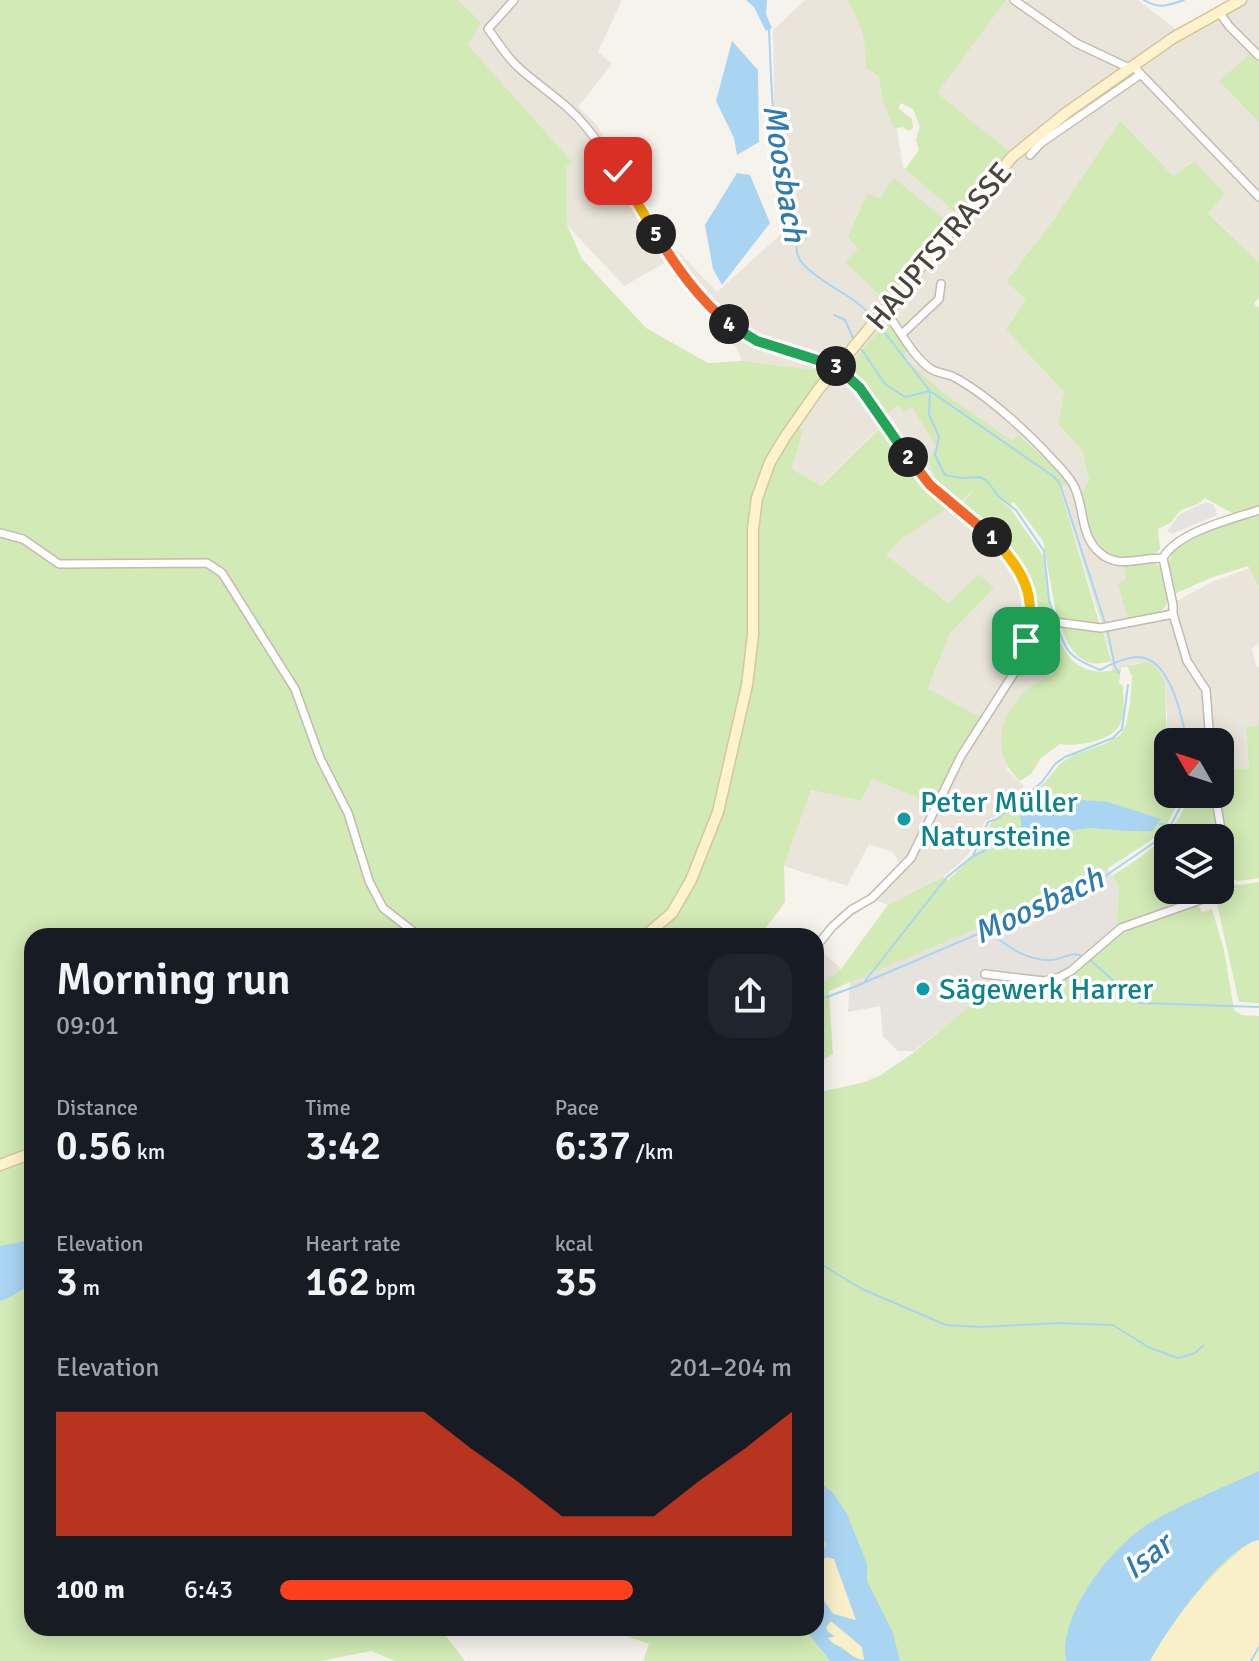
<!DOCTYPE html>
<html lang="en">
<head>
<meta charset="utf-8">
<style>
	body { margin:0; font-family:Signika,sans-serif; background:#20242c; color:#f1f3f6; height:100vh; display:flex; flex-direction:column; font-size:30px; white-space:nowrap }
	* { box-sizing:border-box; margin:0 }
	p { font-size:26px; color:#9ea1a6 }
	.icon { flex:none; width:44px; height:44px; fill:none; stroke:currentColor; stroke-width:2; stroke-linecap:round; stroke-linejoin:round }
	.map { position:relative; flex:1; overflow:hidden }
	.drawer { position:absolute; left:24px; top:928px; width:800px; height:708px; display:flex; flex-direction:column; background:#171b24; border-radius:24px; box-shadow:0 4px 20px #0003 }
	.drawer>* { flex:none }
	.needle { width:52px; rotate:309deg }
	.fabs { position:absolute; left:1154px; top:728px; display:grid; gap:16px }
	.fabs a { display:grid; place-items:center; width:80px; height:80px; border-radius:16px; background:#171b24; box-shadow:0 4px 20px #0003; font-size:40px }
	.pin { position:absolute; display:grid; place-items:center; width:68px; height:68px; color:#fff; margin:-34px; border-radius:16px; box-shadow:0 4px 12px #0006 }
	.km { position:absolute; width:40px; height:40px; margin:-20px; border-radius:50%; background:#222; color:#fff; font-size:22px; line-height:40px; text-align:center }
	.round { display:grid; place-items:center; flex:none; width:84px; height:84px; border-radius:24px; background:#20242c }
	.overview { display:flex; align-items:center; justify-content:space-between; height:136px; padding:0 32px }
	h1 { font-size:44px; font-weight:600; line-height:60px }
	.stats { display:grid; grid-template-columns:repeat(3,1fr); gap:12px; height:136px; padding:8px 32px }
	.stats div { display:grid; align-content:center }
	.stats b { font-size:40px; font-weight:600 }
	.stats small { font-size:22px; font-weight:400 }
	.stats p { font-size:22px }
	.chart { height:224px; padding:16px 32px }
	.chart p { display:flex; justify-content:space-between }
	.chart svg { width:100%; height:144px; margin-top:8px; fill:#fc3f1d; opacity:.7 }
	ul { padding:0 32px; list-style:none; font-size:26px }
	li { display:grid; grid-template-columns:128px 96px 1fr; align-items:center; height:60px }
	li i { height:20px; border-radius:10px; background:#fc3f1d }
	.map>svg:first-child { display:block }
</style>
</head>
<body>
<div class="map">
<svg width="1259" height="1661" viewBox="0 0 1259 1661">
	<rect width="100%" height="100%" fill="#f6f3ec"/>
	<path fill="#eae5da" d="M458,0H622L598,52L612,64L578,107L596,124L671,244L717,292L780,235L786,201L774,116L773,30L805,0H855L888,75L903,167L955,212L936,93L1006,0L1023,3L1027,0H1138L1177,30L1235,0H1259V262L1208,212L1193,161L1173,176L1057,215L1006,282L1026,299L1006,330L1064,392L1058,424L1082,450L1089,480L1123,559L1126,579L1162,612L1171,604L1214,581L1250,568L1259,587V642L1252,649L1256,666L1259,667V725L1246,727L1249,768L1220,770V742H1168V759L1166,758L1167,716L1165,682L1137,663L1112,671L1110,652L1060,488L980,483L962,506L990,527L1010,549L1024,571L1030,586L1035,624L1025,650L1056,673L1029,688L1013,704L1007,770L1024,786L998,815L984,822L975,845L964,859L943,877L888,905L875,900L835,928L819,948L841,969L816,988V943L850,909L869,894L899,863L893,852L869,844L847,886L784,866L811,790L861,801L872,779L928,690L950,633L993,588L950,603L885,555L900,540L951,505L879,428L820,486L792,469L803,430L790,421L821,380L817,370L742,361L736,347L696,300L668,261L624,286L567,225L566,167L573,163L467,45L481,22Z"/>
	<path fill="#e6e2dd" d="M1107,868L1119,887L1115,936L1094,965L1044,985H996L914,1051H898L883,1036L880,1006L848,1012L850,981L1088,881Z"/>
	<path fill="#d2eab5" d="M0,0H458L481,22L468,45L573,163L566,167L567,225L582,259L646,328L708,363L742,361L817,370L822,380L790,421L803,430L792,469L821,486L880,428L886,429L952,505L900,540L886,555L949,603L979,574L994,588L950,633L928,689L983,719L935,804L872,779L861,801L811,790L784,866L785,902L760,936H32V1628H440L465,1661H395L371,1651L321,1661H0Z
		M847,0H1006L937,93L1011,153L961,213L955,212L905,169L919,150L916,139L920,127L913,109L901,103L898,108L912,119L913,128L909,131L902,127L894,129L883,102L879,76L866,68C866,37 862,27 847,0Z
		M1250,54L1259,64V122L1219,81Z
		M1120,121L1173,176L1194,161L1225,194L1208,213L1259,262V297L1254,304L1259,308V507L1234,514L1205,498L1198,504L1181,510L1170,523L1158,529L1160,549C1148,560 1127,560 1111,558L1093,537L1082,494L1089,480L1082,450L1058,424L1064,392L1006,330L1026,299L1006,282L1057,215Z
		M894,178L948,222L887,302L845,262L858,249L848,237L867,194L880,198Z
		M887,322L907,349L903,357L941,391L1012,441L1018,435L1061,473L1068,483L1060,488L1100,626L1057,618L1043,541L1014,502L1009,506L994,496L1010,508L1044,557L1051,618C1028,618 1033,590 1026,574C1013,545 986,524 962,505L975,488L959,502L936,483L929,460L936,446L912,407L903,412L899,405L884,415L851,368V363Z
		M1259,513V587L1248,566L1213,577L1174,594L1168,564L1173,550L1208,531Z
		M1153,562L1161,567C1171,612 1174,610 1128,620L1118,584L1126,579L1124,566Z
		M1035,624L1054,627C1066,661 1084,680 1121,668L1119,683L1123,686C1123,696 1125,709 1122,719C1117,741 1078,747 1060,744L1041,758L1032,773L1020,781C990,754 998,714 1028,689C1036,682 1046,678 1055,673L1025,650Z
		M1061,625L1103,631L1111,661C1082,671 1068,649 1061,625Z
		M1149,662L1155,666L1165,682L1168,794H1183L1162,833L1088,881L829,991L833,1054L816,1064V988L841,969L888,905L943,877L948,880L982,847L990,824L1044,783L1061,763L1075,754L1105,744L1120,735L1126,725L1130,705L1132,676L1127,666Z
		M1259,725V878L1237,881L1223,872L1227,840L1217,794H1220V770L1249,768L1246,727Z
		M1190,794H1212L1223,852L1220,867V838H1168V890H1202L1201,895L1116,927L1119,887L1112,876C1147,853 1176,835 1190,794Z
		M1222,879L1238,885L1259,882V1003L1239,1002L1214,891L1220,890Z
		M1197,903L1202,912L1212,909L1224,950L1234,1010L1242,1015L1259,1016V1661H837L821,1650L830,1661H643L649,1644L604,1628H816V1080L820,1092L865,1082L881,1075L912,1054L996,984C1029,985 1053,988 1081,967H1084C1112,928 1152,919 1197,903Z"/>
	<path fill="#f9efc9" d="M1253,1540H1259V1661H1150C1176,1614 1210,1573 1253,1540Z
		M826,1557L834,1559L857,1621L833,1614L816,1589V1568Z
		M831,1621L862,1647L865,1660L855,1659L827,1638L833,1637L826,1627Z"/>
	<path fill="#e5e3e0" d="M1206,502L1214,505L1217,515L1172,534L1167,531L1180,514Z"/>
	<path fill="#a9d4f2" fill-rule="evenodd" d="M746,0H767L766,14L772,28L766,31L754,7Z
		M732,41L758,70L759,142L737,155L734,138L716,101Z
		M737,173L750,175L770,223L722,285L713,269L705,225Z
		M1068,799L1108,802L1161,819L1152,831C1132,832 1112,830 1093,828C1080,827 1043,837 1029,841L1022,831L1020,815Z
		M32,1240V1285C19,1290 16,1296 0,1301V1246Z
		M1259,1471V1540C1225,1545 1166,1631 1150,1661H1066C1058,1613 1113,1544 1153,1521C1187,1502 1224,1487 1259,1471Z
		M816,1479L833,1493L847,1514L867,1564V1581L893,1633L900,1661H830L804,1628H819L816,1624V1589L833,1614L856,1620L834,1559L826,1557L816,1568V1559L827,1545L816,1529ZM831,1621L862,1647L864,1660C851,1659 846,1647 833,1644L828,1638L835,1636L827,1632L826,1627Z"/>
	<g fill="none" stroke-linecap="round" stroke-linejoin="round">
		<path stroke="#a9d4f2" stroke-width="2" d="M1144,0C1160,10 1168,5 1184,0
			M769,28C771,77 772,127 782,176C786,192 793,207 797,223C800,239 791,250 803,264C822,285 856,296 871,316
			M834,315L845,320L853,338
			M882,329L930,391L929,414L939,437L935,455L945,475L961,478L979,477L986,480L999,497L1016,510L1044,551L1049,600L1055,618
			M862,350L885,384L905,397L930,391L1053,476L1060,484L1105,623
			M1057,624C1066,656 1072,657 1100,670C1111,664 1124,658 1136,657C1170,655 1182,717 1187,742
			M1107,629L1115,667L1119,673
			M1160,824L1170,825
			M974,856L1022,831
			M987,931C1007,946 1026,961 1052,960C1063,959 1072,951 1083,956
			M1089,959L1139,1003L1259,1007
			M865,981L947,877L973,856L988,822L997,819L1042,782L1055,764L1065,757L1113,738L1122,729L1128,685
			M816,1001L854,987L1092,885L1155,842L1171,825L1187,794
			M816,1261L862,1289L946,1325L981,1327L1059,1323L1113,1325L1150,1348L1178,1358L1195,1353L1203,1346
			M1251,1661L1259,1647"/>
		<defs>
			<path id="street" d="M514,0L488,29C498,42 506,56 518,67C541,88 567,103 587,128C638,192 666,281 735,329C763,350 805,357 838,367L860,388L930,485L988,533L1009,555L1020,570L1030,595L1031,619L1016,670L961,756L911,858L872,898L851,910L832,927L816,947
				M1014,0L1076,43L1129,68
				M1219,12L1229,26L1259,56
				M1133,66L1259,197
				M1030,155L1041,143L1141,74
				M886,312C900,330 912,356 931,369C939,374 947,373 954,377C986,394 1029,433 1053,460C1060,467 1068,476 1073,484C1085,505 1079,534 1099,552C1118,570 1141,557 1163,558
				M903,333L939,299L941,284
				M0,533L23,539L59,564L207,563L222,573L295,689L320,758L348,813L369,881L383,908L419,936
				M1031,619L1101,628L1173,614
				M1210,742L1206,690L1187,661L1173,614V605L1163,558C1177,532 1232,519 1259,510
				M1215,794L1225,853L1220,877
				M985,974L1044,981L1060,977L1071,971L1121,928L1203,899L1212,890"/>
			<path id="secondary" d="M645,936L672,913L691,880L718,812L747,685L753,635V529L757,498L770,462L785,437L818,390L1012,157L1066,113L1173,38L1241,0
				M0,1165L32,1153"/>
		</defs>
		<use href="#street" stroke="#c2bbae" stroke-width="10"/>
		<use href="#secondary" stroke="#d6c79b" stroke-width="13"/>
		<use href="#street" stroke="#fff" stroke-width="7"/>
		<use href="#secondary" stroke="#fff3cd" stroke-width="10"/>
	</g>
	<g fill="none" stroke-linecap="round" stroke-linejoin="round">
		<defs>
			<path id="split-1" d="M992,537C1023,571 1038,594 1026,641"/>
			<path id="split-2" d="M908,457L930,485L992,537"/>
			<path id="split-3" d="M836,366L860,388L908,457"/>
			<path id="split-4" d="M729,324L757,341L836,366"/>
			<path id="split-5" d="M656,234C677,268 698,298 729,324"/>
			<path id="split-6" d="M618,171L656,234"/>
		</defs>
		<use href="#split-1" stroke="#fff" stroke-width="16"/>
		<use href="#split-2" stroke="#fff" stroke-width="16"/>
		<use href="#split-3" stroke="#fff" stroke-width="16"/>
		<use href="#split-4" stroke="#fff" stroke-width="16"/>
		<use href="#split-5" stroke="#fff" stroke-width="16"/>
		<use href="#split-6" stroke="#fff" stroke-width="16"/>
		<use href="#split-1" stroke="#f5b400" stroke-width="10"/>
		<use href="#split-2" stroke="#f0652b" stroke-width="10"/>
		<use href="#split-3" stroke="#22a559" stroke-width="10"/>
		<use href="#split-4" stroke="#22a559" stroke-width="10"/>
		<use href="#split-5" stroke="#f0652b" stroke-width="10"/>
		<use href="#split-6" stroke="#f5b400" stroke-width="10"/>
	</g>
	<g fill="#0f9aa8" stroke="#fff" stroke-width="3">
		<circle cx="904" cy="819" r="8"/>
		<circle cx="923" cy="989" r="8"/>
	</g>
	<g text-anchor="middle" stroke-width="7" stroke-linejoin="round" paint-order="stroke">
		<g font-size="30" fill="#4b4439" stroke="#fff">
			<text transform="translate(939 246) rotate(-50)" y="10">HAUPTSTRASSE</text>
		</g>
		<g font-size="30" fill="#0d838f" stroke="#fff" text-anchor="start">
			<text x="920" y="812">Peter Müller<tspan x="920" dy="34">Natursteine</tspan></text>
			<text x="939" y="999">Sägewerk Harrer</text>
		</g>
		<g font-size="32" font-style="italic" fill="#2e7ab2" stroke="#fff">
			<text transform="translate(785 173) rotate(81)" y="11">Moosbach</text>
			<text transform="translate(1038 905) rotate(-25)" y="11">Moosbach</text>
			<text transform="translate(1147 1556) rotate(-38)" y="11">Isar</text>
		</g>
	</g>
</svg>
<div class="fabs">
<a><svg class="needle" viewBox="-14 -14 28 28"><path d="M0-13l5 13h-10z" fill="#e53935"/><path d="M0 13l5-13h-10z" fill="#9ea1a6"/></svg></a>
<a><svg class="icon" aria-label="layers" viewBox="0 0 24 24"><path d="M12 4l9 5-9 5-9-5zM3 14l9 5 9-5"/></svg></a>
</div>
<div class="pin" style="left:1026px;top:641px;background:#1e9e55"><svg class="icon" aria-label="arrive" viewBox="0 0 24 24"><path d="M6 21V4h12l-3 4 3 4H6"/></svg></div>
<div class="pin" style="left:618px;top:171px;background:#d93025"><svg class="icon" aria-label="check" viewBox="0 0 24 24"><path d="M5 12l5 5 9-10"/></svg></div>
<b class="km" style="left:992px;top:537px">1</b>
<b class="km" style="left:908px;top:457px">2</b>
<b class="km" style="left:836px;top:366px">3</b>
<b class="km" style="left:729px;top:324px">4</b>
<b class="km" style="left:656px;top:234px">5</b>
<section class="drawer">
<div class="overview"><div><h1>Morning run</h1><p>09:01</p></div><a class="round"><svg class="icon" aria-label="share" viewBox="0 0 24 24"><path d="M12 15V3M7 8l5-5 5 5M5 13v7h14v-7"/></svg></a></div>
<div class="stats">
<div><p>Distance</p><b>0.56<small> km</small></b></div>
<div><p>Time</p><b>3:42</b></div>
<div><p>Pace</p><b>6:37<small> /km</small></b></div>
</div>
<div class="stats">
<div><p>Elevation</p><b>3<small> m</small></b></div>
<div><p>Heart rate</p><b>162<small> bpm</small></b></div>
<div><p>kcal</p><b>35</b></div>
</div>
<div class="chart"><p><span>Elevation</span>201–204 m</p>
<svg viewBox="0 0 160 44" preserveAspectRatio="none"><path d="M0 44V6L10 6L20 6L30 6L40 6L50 6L60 6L70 6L80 6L90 17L100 27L110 38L120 38L130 38L140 27L150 17L160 6V44z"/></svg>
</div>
<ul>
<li><b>100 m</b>6:43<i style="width:69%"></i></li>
</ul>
</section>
</div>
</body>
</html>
